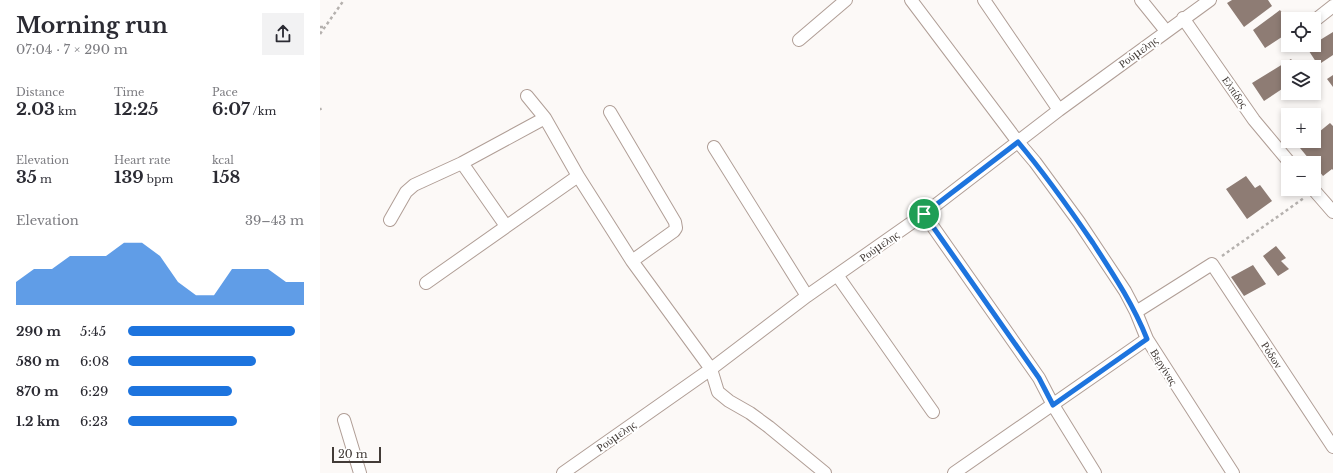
<!DOCTYPE html>
<html lang="en">
<head>
<meta charset="utf-8">
<style>
	body { margin:0; font-family:"Libre Baskerville",serif; background:#f2f2f3; color:#2b2b33; height:100vh; display:flex; flex-direction:column; font-size:15px; white-space:nowrap }
	* { box-sizing:border-box; margin:0 }
	p { font-size:13px; color:#7c7c81 }
	.icon { flex:none; width:22px; height:22px; fill:none; stroke:currentColor; stroke-width:2; stroke-linecap:round; stroke-linejoin:round }
	.map { position:relative; flex:1; overflow:hidden }
	.drawer { display:flex; flex-direction:column; background:#fff; width:320px }
	.drawer>* { flex:none }
	.tools { position:absolute; left:961px; top:12px; display:grid; gap:8px }
	.tools a { display:grid; place-items:center; width:40px; height:40px; border-radius:0px; background:#fff; box-shadow:0 2px 6px #0003; font-size:20px }
	.scale { position:absolute; left:12px; bottom:10px; width:49px; box-sizing:border-box; padding-left:4px; border:2px solid #423b37; border-top:0; font-size:11px; line-height:14px; white-space:nowrap; color:#423b37; -webkit-text-stroke:3px #fff; paint-order:stroke }
	.pin { position:absolute; display:grid; place-items:center; width:34px; height:34px; color:#fff; margin:-17px; border:2px solid #fff; border-radius:50%; box-shadow:0 1px 4px #0007 }
	.round { display:grid; place-items:center; flex:none; width:42px; height:42px; border-radius:0px; background:#f2f2f3 }
	.headline { display:flex; align-items:center; justify-content:space-between; height:68px; padding:0 16px }
	h1 { font-size:22px; font-weight:800; line-height:30px }
	.figures { display:grid; grid-template-columns:repeat(3,1fr); gap:6px; height:68px; padding:4px 16px }
	.figures div { display:grid; align-content:center }
	.figures b { font-size:17px; font-weight:800 }
	.figures small { font-size:11px; font-weight:400 }
	.figures p { font-size:11px }
	.chart { height:112px; padding:8px 16px }
	.chart p { display:flex; justify-content:space-between }
	.chart svg { width:100%; height:72px; margin-top:4px; fill:#1d74de; opacity:.7 }
	ul { padding:0 16px; list-style:none; font-size:13px }
	li { display:grid; grid-template-columns:64px 48px 1fr; align-items:center; height:30px }
	li i { height:10px; border-radius:5px; background:#1d74de }
	main { display:flex; flex:1; min-height:0 }
	.map>svg:first-child { display:block }
</style>
</head>
<body>
<main>
<section class="drawer">
<div class="headline"><div><h1>Morning run</h1><p>07:04 · 7 × 290 m</p></div><a class="round"><svg class="icon" aria-label="share" viewBox="0 0 24 24"><path d="M12 15V3M7 8l5-5 5 5M5 13v7h14v-7"/></svg></a></div>
<div class="figures">
<div><p>Distance</p><b>2.03<small> km</small></b></div>
<div><p>Time</p><b>12:25</b></div>
<div><p>Pace</p><b>6:07<small> /km</small></b></div>
</div>
<div class="figures">
<div><p>Elevation</p><b>35<small> m</small></b></div>
<div><p>Heart rate</p><b>139<small> bpm</small></b></div>
<div><p>kcal</p><b>158</b></div>
</div>
<div class="chart"><p><span>Elevation</span>39–43 m</p>
<svg viewBox="0 0 160 44" preserveAspectRatio="none"><path d="M0 44V30L10 22L20 22L30 14L40 14L50 14L60 6L70 6L80 14L90 30L100 38L110 38L120 22L130 22L140 22L150 30L160 30V44z"/></svg>
</div>
<ul>
<li><b>290 m</b>5:45<i style="width:95%"></i></li>
<li><b>580 m</b>6:08<i style="width:73%"></i></li>
<li><b>870 m</b>6:29<i style="width:59%"></i></li>
<li><b>1.2 km</b>6:23<i style="width:62%"></i></li>
</ul>
</section>
<div class="map">
<svg width="1013" height="473" viewBox="0 0 1013 473">
	<rect width="100%" height="100%" fill="#fcf9f7"/>
	<path fill="#8e7c74" d="M912,0H948L952,6L924,27L907,3Z
		M960,10L968,21V33L945,48L933,30Z
		M1013,32V55L998,65L987,48Z
		M971,59L977,67H968V85L944,101L932,83Z
		M1013,75V87L1007,79Z
		M1010,123L1013,126V170L1012,169L1003,176L980,148L988,141H994V136Z
		M926,176L935,188L940,185L952,201L927,219L906,189Z
		M956,246L966,258L961,261L969,269L958,276L943,256Z
		M933,265L946,284L924,296L911,277Z"/>
	<g fill="none" stroke-linecap="round" stroke-linejoin="round">
		<defs>
			<path id="street" d="M591,0L698,142L715,162L759,222L805,291L816,312L827,339L913,473
				M664,0L739,110
				M821,0L846,31
				M863,18L934,120L970,163
				M994,21L1013,6
				M479,40L526,0
				M207,96L225,118L258,176L312,261L391,369L398,392L409,401L430,413L449,427L505,473
				M290,112L355,222L356,228L354,231L312,261
				M394,147L487,296
				M142,163L186,226
				M993,189L1013,212
				M604,214L719,378L733,405L775,473
				M70,220L86,192L94,185L142,163L225,118
				M517,275L613,412
				M106,283L258,176
				M816,312L892,264L1013,447
				M24,420L40,473
				M243,473L391,369L487,296L604,214L739,110L890,0
				M634,473L827,339"/>
		</defs>
		<use href="#street" stroke="#b09e96" stroke-width="14"/>
		<path stroke="#b5b1ae" stroke-width="2.5" stroke-dasharray="3 3" stroke-linecap="butt" d="M0,27H6
			M0,34L24,0
			M0,108L1,110
			M902,256L984,198"/>
		<use href="#street" stroke="#fff" stroke-width="12"/>
	</g>
	<g fill="none" stroke-linecap="round" stroke-linejoin="round">
		<defs>
			<path id="route" d="M698,142C725,174 749,208 773,243C793,274 813,304 827,339L733,405L719,378L604,214Z"/>
		</defs>
		<use href="#route" stroke="#fff" stroke-width="8"/>
		<use href="#route" stroke="#1d74de" stroke-width="5"/>
	</g>
	<g text-anchor="middle" stroke-width="4" stroke-linejoin="round" paint-order="stroke">
		<g font-size="11" fill="#423b37" stroke="#fff">
			<text transform="translate(818 52) rotate(-36)" y="4">Ρούμελης</text>
			<text transform="translate(915 92) rotate(55)" y="4">Ελπίδος</text>
			<text transform="translate(559 246) rotate(-35)" y="4">Ρούμελης</text>
			<text transform="translate(952 355) rotate(57)" y="4">Ρόδων</text>
			<text transform="translate(844 367) rotate(58)" y="4">Βεργίνας</text>
			<text transform="translate(296 436) rotate(-35)" y="4">Ρούμελης</text>
		</g>
	</g>
</svg>
<div class="tools">
<a><svg class="icon" aria-label="locate" viewBox="0 0 24 24"><circle cx="12" cy="12" r="6"/><path d="M12 2v4M12 18v4M2 12h4M18 12h4"/></svg></a>
<a><svg class="icon" aria-label="layers" viewBox="0 0 24 24"><path d="M12 4l9 5-9 5-9-5zM3 14l9 5 9-5"/></svg></a>
<a>+</a>
<a>−</a>
</div>
<div class="scale">20 m</div>
<div class="pin" style="left:604px;top:214px;background:#1e9e55"><svg class="icon" aria-label="arrive" viewBox="0 0 24 24"><path d="M6 21V4h12l-3 4 3 4H6"/></svg></div>
</div>
</main>
</body>
</html>
